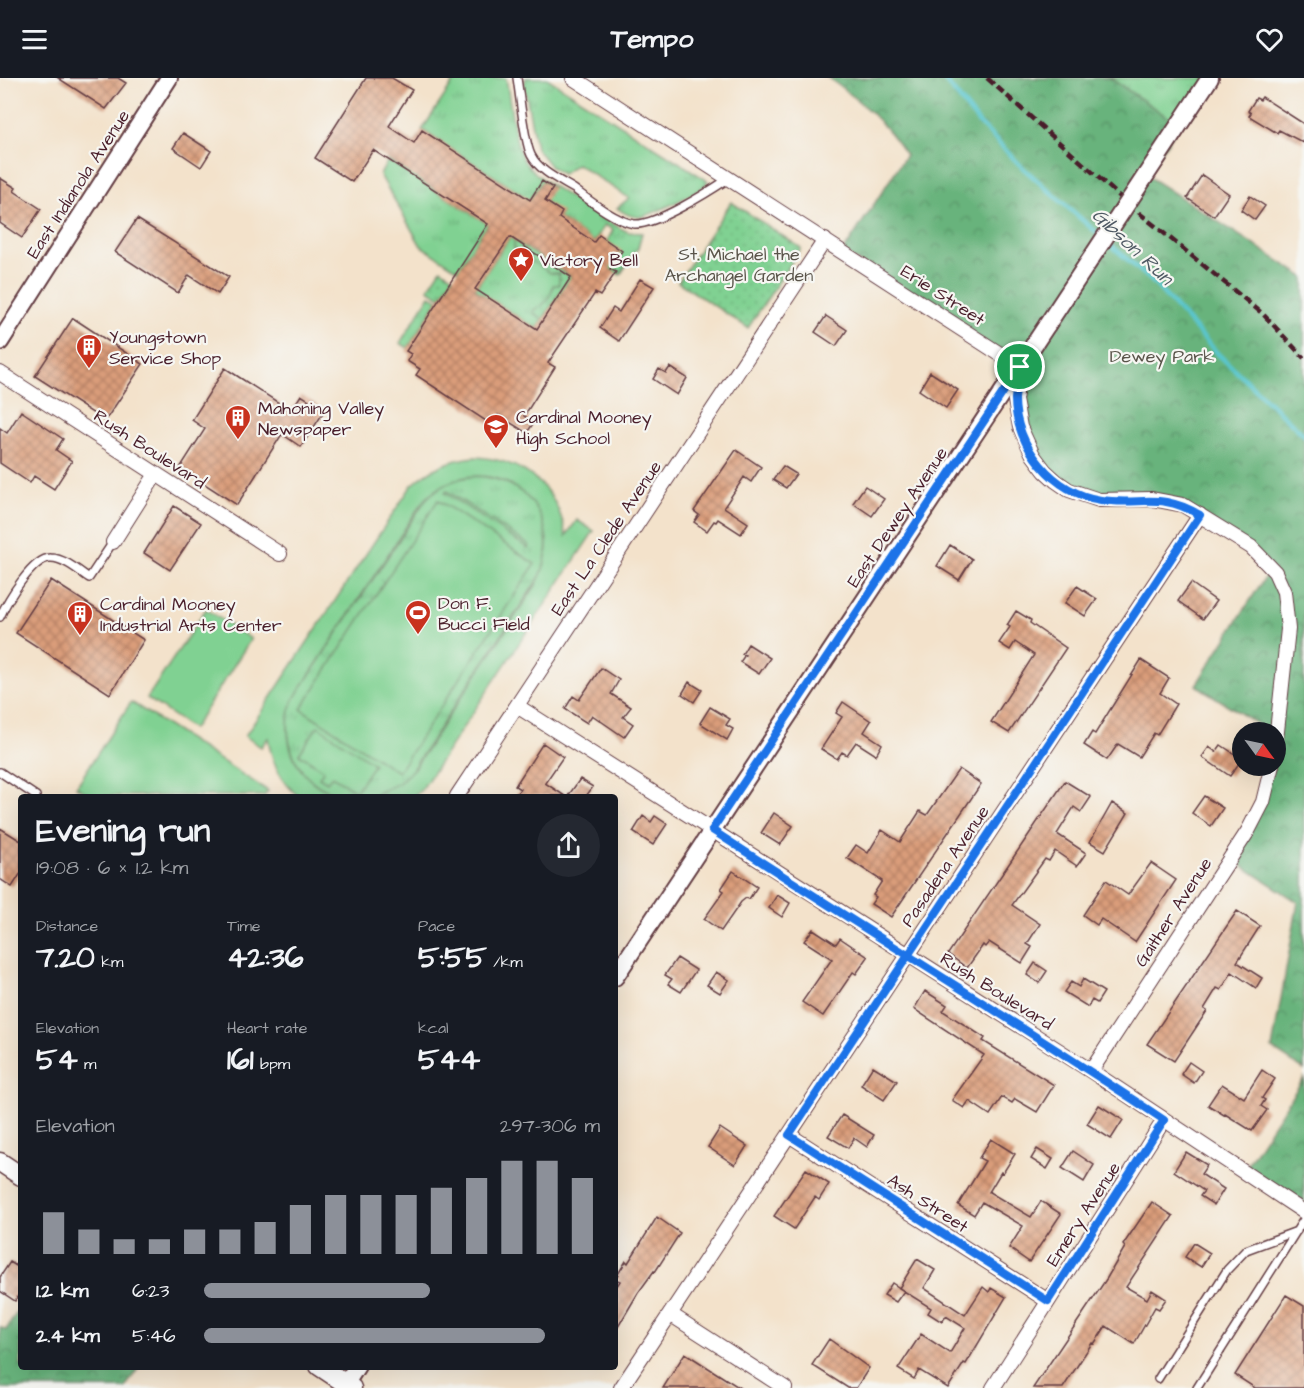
<!DOCTYPE html>
<html lang="en">
<head>
<meta charset="utf-8">
<style>
	body { margin:0; font-family:"Architects Daughter",sans-serif; background:#242831; color:#f1f3f6; height:100vh; display:flex; flex-direction:column; font-size:22px; white-space:nowrap }
	* { box-sizing:border-box; margin:0 }
	p { font-size:20px; color:#9ea1a6 }
	.icon { flex:none; width:33px; height:33px; fill:none; stroke:currentColor; stroke-width:2; stroke-linecap:round; stroke-linejoin:round }
	.map { position:relative; flex:1; overflow:hidden }
	.side { position:absolute; left:18px; top:716px; width:600px; height:576px; display:flex; flex-direction:column; background:#171b24; border-radius:6px; box-shadow:0 6px 24px #0002 }
	.side>* { flex:none }
	.needle { width:39px; rotate:123deg }
	.buttons { position:absolute; left:1232px; top:644px; display:grid; gap:12px }
	.buttons a { display:grid; place-items:center; width:54px; height:54px; border-radius:50%; background:#171b24; box-shadow:0 6px 24px #0002; font-size:30px }
	.pin { position:absolute; display:grid; place-items:center; width:51px; height:51px; color:#fff; margin:-26px; border:3px solid #fff; border-radius:50%; box-shadow:0 2px 6px #0007 }
	.round { display:grid; place-items:center; flex:none; width:63px; height:63px; border-radius:32px; background:#242831 }
	.summary { display:flex; align-items:center; justify-content:space-between; height:102px; padding:0 18px }
	h1 { font-size:33px; font-weight:700; line-height:45px }
	.metrics { display:grid; grid-template-columns:repeat(3,1fr); gap:9px; height:102px; padding:6px 18px }
	.metrics div { display:grid; align-content:center }
	.metrics b { font-size:30px; font-weight:700 }
	.metrics small { font-size:16px; font-weight:400 }
	.metrics p { font-size:16px }
	.chart { height:168px; padding:12px 18px }
	.chart p { display:flex; justify-content:space-between }
	.chart svg { width:100%; height:108px; margin-top:6px; stroke:#8c9099; stroke-width:6 }
	ul { padding:0 18px; list-style:none; font-size:20px }
	li { display:grid; grid-template-columns:96px 72px 1fr; align-items:center; height:45px }
	li i { height:15px; border-radius:8px; background:#8c9099 }
	header { display:flex; justify-content:space-between; align-items:center; height:78px; padding:0 18px; background:#171b24; font-size:27px; font-weight:700 }
	.map>svg:first-child { display:block }
</style>
</head>
<body>
<header><svg class="icon" aria-label="menu" viewBox="0 0 24 24"><path d="M4 6h16M4 12h16M4 18h16"/></svg>Tempo<svg class="icon" aria-label="heart" viewBox="0 0 24 24"><path d="M12 20l-8-8c-3-5 5-10 8-4 3-6 11-1 8 4z"/></svg></header>
<div class="map">
<svg width="1304" height="1310" viewBox="0 0 1304 1310">
	<defs>
		<pattern id="grass-tufts" width="24" height="20" patternUnits="userSpaceOnUse" patternTransform="scale(1.5)"><rect width="24" height="20" fill="#80d192"/><path d="M3 7l-1-3M5 7V3M7 7l1-3M15 17l-1-3M17 17v-4M19 17l1-3" fill="none" stroke="#70b37e"/></pattern>
		<pattern id="forest-crowns" width="20" height="18" patternUnits="userSpaceOnUse" patternTransform="scale(1.5)"><rect width="20" height="18" fill="#68b37c"/><path d="M2 6a3 3 0 1 1 6 0M12 15a3 3 0 1 1 6 0" fill="none" stroke="#589166"/></pattern>
		<pattern id="garden-dots" width="8" height="8" patternUnits="userSpaceOnUse" patternTransform="scale(1.5)"><rect width="8" height="8" fill="#80d192"/><path d="M2 2h.1M6 6h.1" fill="none" stroke="#70b37e" stroke-width="1.8" stroke-linecap="round"/></pattern>
		<pattern id="building-cross-hatch" width="8" height="8" patternUnits="userSpaceOnUse" patternTransform="scale(1.5)"><rect width="8" height="8" fill="#da9d7a"/><path d="M0 0l8 8M0 8l8-8" fill="none" stroke="#b37f64"/></pattern>
	</defs>
	<rect width="100%" height="100%" fill="#f6f6f2"/>
	<filter id="ink" filterUnits="userSpaceOnUse"><feTurbulence type="fractalNoise" baseFrequency=".0167" numOctaves="2"/><feDisplacementMap in="SourceGraphic" scale="12" xChannelSelector="R" yChannelSelector="G"/><feConvolveMatrix kernelMatrix="1 2 1 2 8 2 1 2 1" color-interpolation-filters="sRGB"/></filter>
	<filter id="wash" filterUnits="userSpaceOnUse"><feTurbulence type="fractalNoise" baseFrequency=".008" numOctaves="4" result="noise"/><feDisplacementMap in="SourceGraphic" scale="24" xChannelSelector="R" yChannelSelector="G"/><feGaussianBlur stdDeviation="1.35" result="paint"/><feColorMatrix in="noise" values="0 0 0 0 0 0 0 0 0 0 0 0 0 0 0 0 0 1.4 0 .05"/><feComposite in="paint" operator="in"/></filter>
	<g filter="url(#wash)">
		<rect width="100%" height="100%" fill="#f3e2cb"/>
		<path fill="url(#grass-tufts)" stroke="#65785e" stroke-width="1.5" d="M456,0H506C510,21 514,64 523,81C533,101 598,136 620,150L628,154L642,155L638,170L620,197L610,191L607,163L613,152L605,147L594,164L559,140L545,123L552,110L542,103L528,124L523,117L422,52Z
			M526,0H547L708,103L706,106C698,115 650,138 639,139C630,139 624,135 617,130L629,120L577,86L562,96L551,89L536,70L524,6Z
			M1110,0H1210L1179,47Z
			M388,82L488,146L458,192L421,168L380,97Z
			M510,159L571,199L537,251L475,211Z
			M430,217L438,222L408,270L400,265Z
			M475,398C529,400 560,446 541,497L408,698C398,707 385,716 372,718C313,728 274,676 293,622L426,421C440,407 455,400 475,398Z"/>
		<path fill="url(#forest-crowns)" stroke="#596954" stroke-width="1.5" d="M828,0H1110L1179,47L1146,97L1304,199V992L1272,971L1298,824L1230,780L1275,687V672L1270,654L1196,607L1271,490L1183,427L1115,423L1056,403L1020,349V289L843,174L906,77C886,47 858,20 828,0Z
			M1304,1000V1134L1243,1093Z
			M21,1228V1288L139,1289L125,1310H0V1249L6,1252Z"/>
		<path fill="url(#garden-dots)" stroke="#65785e" stroke-width="1.5" d="M731,124L801,170L748,250L678,204Z
			M514,162L571,199L543,241L533,235L535,231C545,228 552,217 553,207H559V196L550,195L514,171Z
			M441,191L453,199L441,219L428,211Z"/>
		<path fill="#80d192" stroke="#65785e" stroke-width="1.5" d="M474,379C523,381 558,409 566,458L577,442L594,453L422,711L414,718H371L399,705L415,689L536,507C581,425 476,356 419,429L293,622C278,666 298,709 345,718H298C281,703 271,683 268,660L261,669L245,658L412,407C431,390 449,382 474,379Z
			M447,413L529,467L528,470L445,415Z
			M438,422L535,486L398,694L301,631Z
			M206,531L251,561L193,651L147,620Z
			M131,624L268,713L264,718H92L76,709Z
			M318,648L374,686L356,713L332,698L327,704L319,699L324,692L299,676Z"/>
		<g fill="none" stroke-linecap="round" stroke-linejoin="round">
			<path stroke="#59c6cf" stroke-width="4.5" d="M943,0L979,45L1023,90L1152,203L1219,277L1304,357"/>
		</g>
		<g id="blocks">
			<path fill="url(#building-cross-hatch)" fill-rule="evenodd" d="M58,0H118L126,5L106,31Z
				M366,0H392L412,12L389,48L414,65L422,52L530,122L542,103L553,110L545,123L562,134L559,140L594,164L599,157L622,173L610,191L616,194L600,218L595,215L548,285L555,289L524,338L534,344L527,355L498,337L492,347L416,297L420,291L407,283L411,276L406,273L488,146L373,72L352,104L315,80ZM510,159L571,199L537,251L475,211Z
				M1262,19L1304,46V65L1279,52L1277,55L1249,38L1251,35L1248,33L1256,20L1260,22Z
				M183,55L211,73L201,89L173,70Z
				M1202,97L1229,116L1214,138L1187,120Z
				M0,100L16,110L14,113L41,131L22,160L0,145Z
				M1250,118L1265,128L1255,142L1241,132Z
				M137,141L229,199L218,216L189,197L178,215L115,174Z
				M640,201L654,209L619,263L600,250L613,230L619,234Z
				M826,238L847,252L836,268L815,254Z
				M73,240L143,286L105,343L35,298Z
				M670,289L687,300L677,317L653,301L659,291L666,295Z
				M225,290L291,333L301,317L325,332L301,369L282,356L237,427L180,390L205,351L192,342Z
				M930,294L958,312L946,330L919,312Z
				M21,333L63,361L56,372L72,383L54,411L34,398L30,405L0,385V350L7,355Z
				M736,372L761,389L751,404L744,399L724,429L748,445L741,456L718,441L716,444L714,443L707,453L694,444L699,437L694,433Z
				M783,388L796,396L786,410L773,402Z
				M865,408L884,421L872,438L853,425Z
				M174,428L201,445L170,492L144,475Z
				M950,467L972,481L959,502L937,488Z
				M51,502L144,562L110,616L16,555Z
				M1191,505L1216,523L1203,541L1178,523Z
				M1077,508L1097,521L1085,538L1065,525Z
				M1016,533L1031,542L1030,545L1066,570L1009,655L991,644L1034,577L1015,564L1010,572L999,565L1010,549L1007,547Z
				M748,566L770,580L759,596L740,584L745,577L742,576Z
				M1141,582L1169,600L1160,615L1176,626L1157,657L1154,655L1139,679L1118,666L1107,682L1084,667L1092,654L1095,656Z
				M601,590L619,602L611,616L631,629L623,639L633,646L624,659L592,637L587,645L565,631L573,618L579,622Z
				M689,604L702,612L694,624L682,616Z
				M843,624L871,643L864,654L882,666L876,677L856,664L847,677L842,674L837,681L821,671L842,639L836,635Z
				M710,629L730,641L726,647L733,651L727,662L700,645Z
				M543,665L563,679L545,705L565,718H515L520,711L515,708Z
				M1221,667L1242,681L1230,698L1202,679L1209,669L1216,674Z
				M959,691L981,706L891,839L871,826L876,819L873,817L882,803L847,780L856,767L868,775L882,752L900,764L920,733L927,737Z
				M580,701L593,709L586,718H568Z
				M1065,703L1091,719L1081,734L1074,729L1057,756L1086,775L1077,788L1055,773L1049,783L1045,781L1012,827L1040,846L1027,866L1032,869L1022,885L989,864L985,869L983,867L967,890L948,876Z
				M1204,718L1223,730L1211,748L1192,735Z
				M1112,725L1128,735L1105,773L1090,764Z
				M774,735L793,748L780,767L761,755Z
				M643,738L651,744L655,738L667,746L653,767L633,754Z
				M0,750L21,763V795L12,809L0,801Z
				M1151,785L1176,802L1135,864L1101,841L1097,847L1083,837L1106,802L1128,817Z
				M733,793L757,809L749,821L746,820L741,824L721,853L704,841L724,813L721,811Z
				M777,817L790,825L782,839L769,830Z
				M1237,833L1260,848L1237,884L1262,900L1256,910L1232,894L1221,912L1217,910L1204,931L1207,933L1174,983L1147,966Z
				M813,851L836,866L840,860L868,879L856,896L853,894L823,938L802,924L832,881L804,863Z
				M677,880L696,892L681,914L668,906L672,901L665,897Z
				M1035,885L1047,893L1039,905L1027,897Z
				M716,894L729,902L720,915L707,907Z
				M1083,901L1104,914L1097,925L1092,922L1088,929L1064,914L1071,904L1079,909Z
				M925,913L947,927L943,933L985,960L983,963L1054,1007L1037,1034L1015,1021L1012,1025L1002,1019L990,1037L969,1023L964,1030L952,1022L984,977L914,931Z
				M1189,984L1202,993L1194,1005L1181,996Z
				M873,988L897,1003L884,1022L861,1007Z
				M1262,992L1275,1001L1262,1020L1265,1022L1261,1028L1267,1032L1252,1053L1225,1036L1224,1037L1208,1027L1222,1006L1244,1020Z
				M1099,1027L1123,1042L1111,1061L1087,1046Z
				M842,1037L874,1057L867,1069L854,1060L848,1070L828,1058Z
				M720,1050L747,1068L735,1087L708,1069Z
				M991,1061L1015,1076L1003,1095L1001,1094L989,1114L1031,1139L1041,1123L1061,1136L1029,1184L1009,1170L1023,1148L982,1124L974,1137L958,1127L985,1083L979,1080Z
				M1037,1071L1053,1081L1047,1091L1031,1081Z
				M1073,1073L1094,1087L1084,1104L1062,1090Z
				M1186,1074L1207,1087L1201,1096L1224,1111L1214,1127L1200,1118L1204,1113L1174,1093Z
				M806,1091L829,1106L819,1122L815,1119L794,1151L774,1138Z
				M1152,1124L1173,1138L1126,1209L1147,1221L1152,1212L1166,1221L1159,1231L1155,1229L1134,1266L1106,1248L1094,1266L1092,1265L1063,1310H1033L1107,1200L1125,1169L1123,1167Z
				M657,1139L680,1155L655,1194L654,1193L638,1215L615,1254V1211L620,1203L615,1201L626,1183L628,1185Z
				M1194,1165L1210,1175L1201,1189L1185,1179Z
				M917,1181L935,1192L924,1210L965,1237L983,1209L989,1214L991,1210L1006,1219L966,1286L964,1285L948,1310L919,1292L914,1301L898,1291L921,1256L950,1275L965,1250L946,1238L942,1244L928,1235L931,1230L899,1210Z
				M10,1184L21,1191V1213L15,1223L0,1213V1199Z
				M892,1205L904,1213L896,1224L884,1217Z
				M1286,1217L1304,1228V1310H1255L1235,1297Z
				M829,1261L869,1290L856,1310H848L812,1287Z
				M685,1275L740,1310H663Z"/>
		</g>
	</g>
	<g filter="url(#ink)">
		<use href="#blocks" fill-opacity="0" stroke="#633c43" stroke-width="1.5"/>
		<g fill="none" stroke-linecap="round" stroke-linejoin="round">
			<defs>
				<path id="service" d="M517,0C520,18 524,63 531,77C539,93 559,102 574,111C589,122 615,143 634,146C655,148 710,113 728,101
					M0,539C7,523 33,479 51,480C64,480 79,493 89,500L113,464
					M0,694L36,718
					M1158,1301L1227,1192L1246,1172L1297,1153
					M1197,1310L1304,1141"/>
				<path id="minor" d="M573,0L1020,289L1015,322L1020,349L1033,377L1045,393L1056,403L1069,412L1099,422L1152,421L1183,427L1251,469L1275,494L1284,514L1288,551L1275,672
					M0,295L280,476
					M113,464L156,396
					M517,628L1091,993L1304,1134
					M457,718L825,162
					M1091,993L1248,753L1263,724L1272,687
					M789,1057L1048,1223
					M670,1236L785,1310
					M621,1310L1200,437
					M993,1310L1164,1042"/>
				<path id="tertiary" d="M1146,97L1210,0
					M0,264L169,0
					M615,899L1047,247
					M343,1310L357,1288"/>
				<path id="secondary" d="M0,1084L21,1098
					M319,1288L352,1310"/>
			</defs>
			<use href="#service" stroke="#633c43" stroke-width="10"/>
			<use href="#minor" stroke="#633c43" stroke-width="16"/>
			<use href="#tertiary" stroke="#633c43" stroke-width="20"/>
			<use href="#secondary" stroke="#633c43" stroke-width="21"/>
			<use href="#service" stroke="#fff" stroke-width="7"/>
			<use href="#minor" stroke="#fff" stroke-width="14"/>
			<use href="#tertiary" stroke="#fff" stroke-width="16"/>
			<use href="#secondary" stroke="#fff" stroke-width="18"/>
			<path stroke="#4a1f2b" stroke-width="4.5" stroke-dasharray="9 4.5" stroke-linecap="butt" d="M987,0L1127,125L1263,236L1304,280"/>
			<defs>
				<path id="tertiary-bridge" d="M1047,247L1146,97"/>
			</defs>
			<use href="#tertiary-bridge" stroke="#633c43" stroke-width="20" stroke-linecap="butt"/>
			<use href="#tertiary-bridge" stroke="#fff" stroke-width="16"/>
		</g>
	</g>
	<g fill="none" stroke-linecap="round" stroke-linejoin="round" filter="url(#ink)">
		<defs>
			<path id="route" d="M1020,289L712,752C862,850 1015,943 1164,1042L1048,1223L789,1057L1200,437C1159,413 1142,428 1101,422C1054,416 1015,368 1015,321C1016,310 1018,299 1020,289"/>
		</defs>
		<use href="#route" stroke="#fff" stroke-width="12"/>
		<use href="#route" stroke="#1a73e8" stroke-width="8"/>
	</g>
	<defs>
		<symbol id="sight-pin" viewBox="-11 -11 22 30"><path d="M0 17L-7.5 6A9.5 9.5 0 1 1 7.5 6Z" fill="#c8321e" stroke="#f6f6f2"/><path d="M0-6L1.8-2.2L6-1.7L2.9 1.2L3.7 5.4L0 3.3L-3.7 5.4L-2.9 1.2L-6-1.7L-1.8-2.2Z" fill="#fff"/></symbol>
		<symbol id="building-pin" viewBox="-11 -11 22 30"><path d="M0 17L-7.5 6A9.5 9.5 0 1 1 7.5 6Z" fill="#c8321e" stroke="#f6f6f2"/><path d="M-4-6H4V6H1V3H-1V6H-4ZM-2.5-4.3h1.7v1.8h-1.7ZM.8-4.3h1.7v1.8H.8ZM-2.5-1h1.7V.8h-1.7ZM.8-1h1.7V.8H.8Z" fill="#fff"/></symbol>
		<symbol id="school-pin" viewBox="-11 -11 22 30"><path d="M0 17L-7.5 6A9.5 9.5 0 1 1 7.5 6Z" fill="#c8321e" stroke="#f6f6f2"/><path d="M0-5L7-2L0 1L-7-2ZM-4 1L0 2.5L4 1V4Q0 6-4 4Z" fill="#fff"/></symbol>
		<symbol id="stadium-pin" viewBox="-11 -11 22 30"><path d="M0 17L-7.5 6A9.5 9.5 0 1 1 7.5 6Z" fill="#c8321e" stroke="#f6f6f2"/><path d="M0-5a6.5 5 0 1 0 0 10a6.5 5 0 1 0 0-10ZM-3.5-1.8h7v3.6h-7Z" fill="#fff"/></symbol>
	</defs>
	<g fill-rule="evenodd">
		<use href="#sight-pin" x="506" y="167" width="30" height="40"/>
		<use href="#building-pin" x="74" y="254" width="30" height="40"/>
		<use href="#building-pin" x="223" y="325" width="30" height="40"/>
		<use href="#school-pin" x="481" y="334" width="30" height="40"/>
		<use href="#stadium-pin" x="403" y="520" width="30" height="40"/>
		<use href="#building-pin" x="65" y="521" width="30" height="40"/>
	</g>
	<g text-anchor="middle" stroke-width="4.5" stroke-linejoin="round" paint-order="stroke">
		<g font-size="18" fill="#4a1f2b" stroke="#f6f6f2">
			<text transform="translate(78 106) rotate(-57)" y="6">East Indianola Avenue</text>
			<text transform="translate(943 217) rotate(33)" y="6">Erie Street</text>
			<text transform="translate(150 371) rotate(33)" y="6">Rush Boulevard</text>
			<text transform="translate(897 439) rotate(-56)" y="6">East Dewey Avenue</text>
			<text transform="translate(606 460) rotate(-56)" y="6">East La Clede Avenue</text>
			<text transform="translate(945 788) rotate(-56)" y="6">Pasadena Avenue</text>
			<text transform="translate(1173 834) rotate(-57)" y="6">Gaither Avenue</text>
			<text transform="translate(997 913) rotate(32)" y="6">Rush Boulevard</text>
			<text transform="translate(928 1125) rotate(33)" y="6">Ash Street</text>
			<text transform="translate(1083 1136) rotate(-57)" y="6">Emery Avenue</text>
		</g>
		<g font-size="18" fill="#5a544a" stroke="#f6f6f2">
			<text x="739" y="182">St. Michael the<tspan x="739" dy="21">Archangel Garden</tspan></text>
			<text x="1162" y="284">Dewey Park</text>
		</g>
		<g font-size="18" fill="#4a1f2b" stroke="#f6f6f2" text-anchor="start">
			<text x="540" y="188">Victory Bell</text>
			<text x="109" y="265">Youngstown<tspan x="109" dy="21">Service Shop</tspan></text>
			<text x="258" y="336">Mahoning Valley<tspan x="258" dy="21">Newspaper</tspan></text>
			<text x="516" y="345">Cardinal Mooney<tspan x="516" dy="21">High School</tspan></text>
			<text x="438" y="531">Don F.<tspan x="438" dy="21">Bucci Field</tspan></text>
			<text x="100" y="532">Cardinal Mooney<tspan x="100" dy="21">Industrial Arts Center</tspan></text>
		</g>
		<g font-size="20" font-style="italic" fill="#4f5964" stroke="#f6f6f2">
			<text transform="translate(1133 168) rotate(43)" y="7">Gibson Run</text>
		</g>
	</g>
</svg>
<div class="buttons">
<a><svg class="needle" viewBox="-14 -14 28 28"><path d="M0-13l5 13h-10z" fill="#e53935"/><path d="M0 13l5-13h-10z" fill="#9ea1a6"/></svg></a>
</div>
<div class="pin" style="left:1020px;top:289px;background:#1e9e55"><svg class="icon" aria-label="arrive" viewBox="0 0 24 24"><path d="M6 21V4h12l-3 4 3 4H6"/></svg></div>
<section class="side">
<div class="summary"><div><h1>Evening run</h1><p>19:08 · 6 × 1.2 km</p></div><a class="round"><svg class="icon" aria-label="share" viewBox="0 0 24 24"><path d="M12 15V3M7 8l5-5 5 5M5 13v7h14v-7"/></svg></a></div>
<div class="metrics">
<div><p>Distance</p><b>7.20<small> km</small></b></div>
<div><p>Time</p><b>42:36</b></div>
<div><p>Pace</p><b>5:55<small> /km</small></b></div>
</div>
<div class="metrics">
<div><p>Elevation</p><b>54<small> m</small></b></div>
<div><p>Heart rate</p><b>161<small> bpm</small></b></div>
<div><p>kcal</p><b>544</b></div>
</div>
<div class="chart"><p><span>Elevation</span>297–306 m</p>
<svg viewBox="0 0 160 44" preserveAspectRatio="none"><path d="M5 44V27M15 44V34M25 44V38M35 44V38M45 44V34M55 44V34M65 44V31M75 44V24M85 44V20M95 44V20M105 44V20M115 44V17M125 44V13M135 44V6M145 44V6M155 44V13"/></svg>
</div>
<ul>
<li><b>1.2 km</b>6:23<i style="width:57%"></i></li>
<li><b>2.4 km</b>5:46<i style="width:86%"></i></li>
</ul>
</section>
</div>
</body>
</html>
